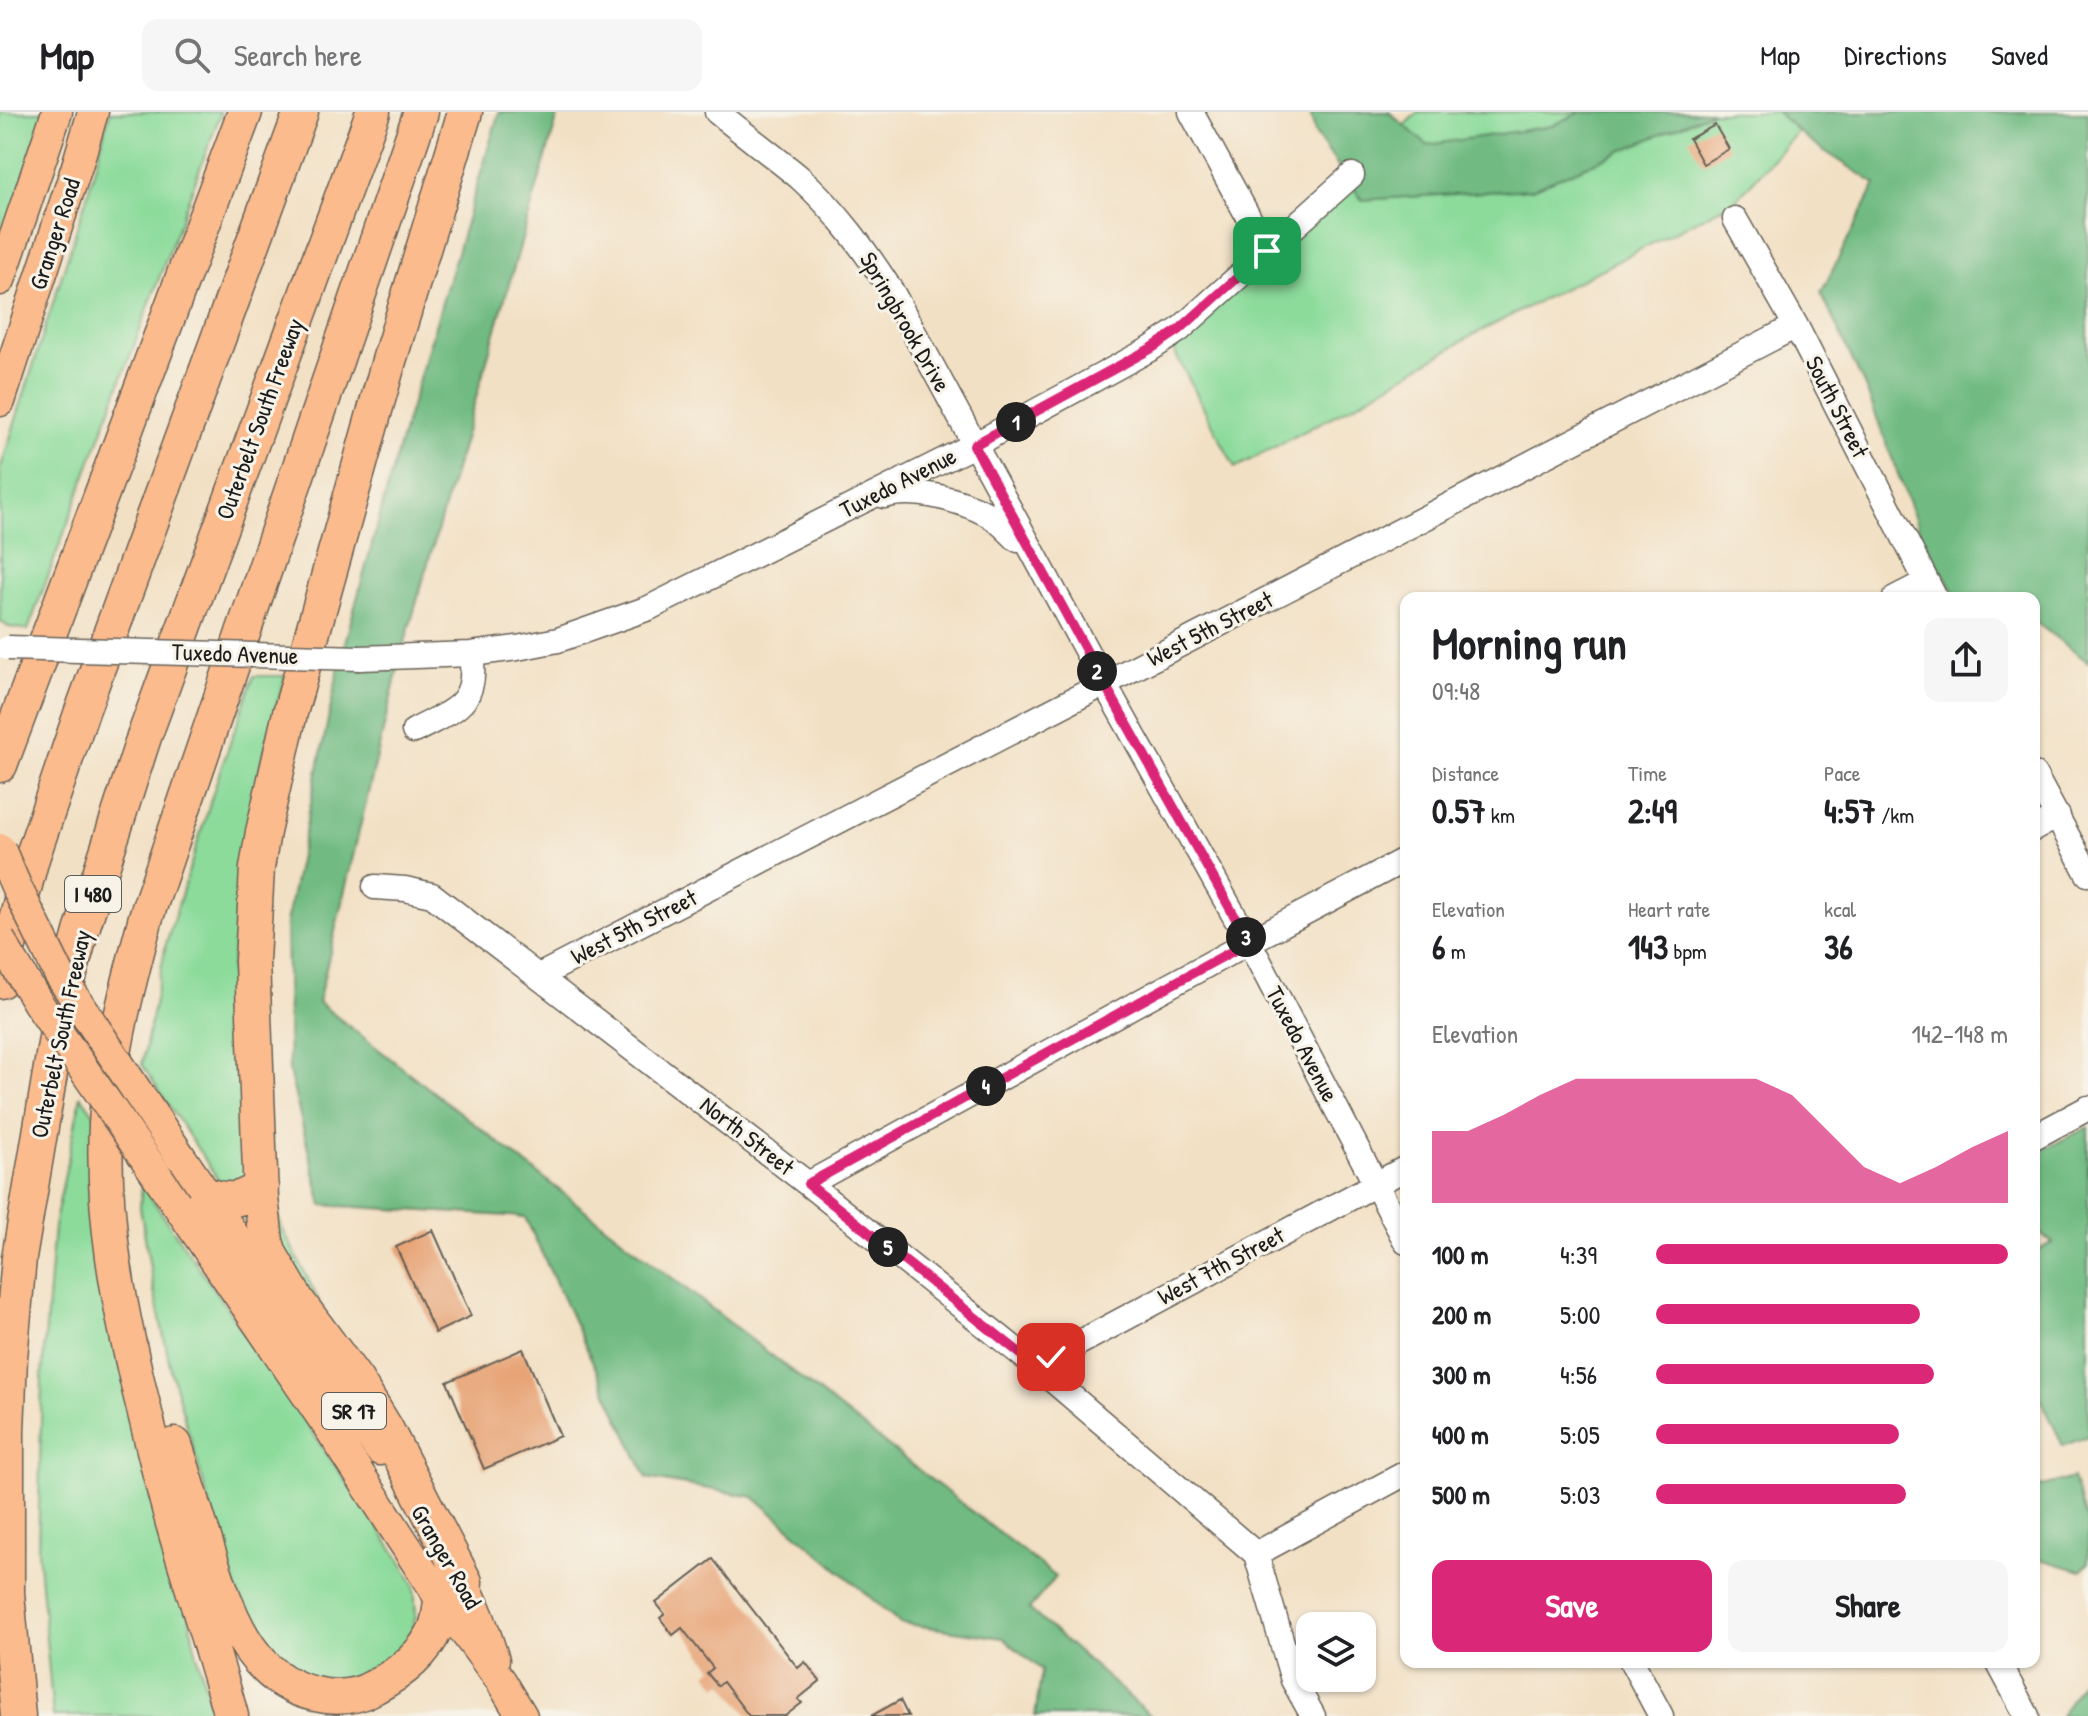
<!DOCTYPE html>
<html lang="en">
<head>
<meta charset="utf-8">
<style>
	body { margin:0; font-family:"Patrick Hand",sans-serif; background:#f6f6f6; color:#202124; height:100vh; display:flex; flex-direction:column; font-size:30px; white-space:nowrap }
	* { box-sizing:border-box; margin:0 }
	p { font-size:26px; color:#757577 }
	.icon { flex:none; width:44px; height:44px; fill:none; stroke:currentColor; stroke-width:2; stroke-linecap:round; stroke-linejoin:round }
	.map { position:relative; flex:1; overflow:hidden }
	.drawer { position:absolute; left:1400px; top:480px; width:640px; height:1076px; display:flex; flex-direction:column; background:#fff; border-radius:16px; box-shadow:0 2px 6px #0004 }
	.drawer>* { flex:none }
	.fabs { position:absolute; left:1296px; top:1500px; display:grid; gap:16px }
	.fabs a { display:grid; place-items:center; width:80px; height:80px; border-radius:16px; background:#fff; box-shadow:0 2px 6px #0004; font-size:40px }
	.pin { position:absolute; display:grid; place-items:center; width:68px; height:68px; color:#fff; margin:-34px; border-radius:16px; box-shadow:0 4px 12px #0006 }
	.km { position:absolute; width:40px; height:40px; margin:-20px; border-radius:50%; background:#222; color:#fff; font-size:22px; line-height:40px; text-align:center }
	.round { display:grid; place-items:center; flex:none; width:84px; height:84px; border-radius:16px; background:#f6f6f6 }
	.head { display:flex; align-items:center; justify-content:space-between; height:136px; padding:0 32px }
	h1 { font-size:44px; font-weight:800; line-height:60px }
	.figures { display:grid; grid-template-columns:repeat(3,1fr); gap:12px; height:136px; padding:8px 32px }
	.figures div { display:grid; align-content:center }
	.figures b { font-size:34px; font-weight:800 }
	.figures small { font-size:22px; font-weight:400 }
	.figures p { font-size:22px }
	.chart { height:224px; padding:16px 32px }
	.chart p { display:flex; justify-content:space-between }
	.chart svg { width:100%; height:144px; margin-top:8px; fill:#db2777; opacity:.7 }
	.cta { display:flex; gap:16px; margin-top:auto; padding:16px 32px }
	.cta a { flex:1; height:92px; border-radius:16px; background:#db2777; color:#fff; font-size:32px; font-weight:800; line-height:92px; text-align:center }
	.cta a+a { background:#f6f6f6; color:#202124 }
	ul { padding:0 32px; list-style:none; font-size:26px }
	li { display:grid; grid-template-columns:128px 96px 1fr; align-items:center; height:60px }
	li i { height:20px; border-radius:10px; background:#db2777 }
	header { display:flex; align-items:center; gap:48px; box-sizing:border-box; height:112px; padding:0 40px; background:#fff; border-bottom:2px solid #e0e0e0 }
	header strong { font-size:38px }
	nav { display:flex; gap:44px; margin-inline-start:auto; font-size:28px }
	.search { width:560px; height:72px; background:#f6f6f6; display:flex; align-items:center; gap:20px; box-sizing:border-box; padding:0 28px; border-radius:16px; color:#757577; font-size:30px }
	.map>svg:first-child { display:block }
</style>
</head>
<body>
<header>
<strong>Map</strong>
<div class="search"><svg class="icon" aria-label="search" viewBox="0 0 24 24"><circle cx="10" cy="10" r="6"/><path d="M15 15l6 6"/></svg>Search here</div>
<nav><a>Map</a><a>Directions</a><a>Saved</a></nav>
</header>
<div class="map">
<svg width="2088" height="1604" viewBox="0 0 2088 1604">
	<rect width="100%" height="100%" fill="#f7f3e8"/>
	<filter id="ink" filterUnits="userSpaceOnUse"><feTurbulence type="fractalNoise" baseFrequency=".0125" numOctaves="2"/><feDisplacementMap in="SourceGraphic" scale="16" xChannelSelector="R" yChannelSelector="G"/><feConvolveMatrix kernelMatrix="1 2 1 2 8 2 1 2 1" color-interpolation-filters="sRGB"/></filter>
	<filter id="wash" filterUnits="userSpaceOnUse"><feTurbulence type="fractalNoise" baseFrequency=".006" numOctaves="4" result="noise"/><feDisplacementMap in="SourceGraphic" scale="32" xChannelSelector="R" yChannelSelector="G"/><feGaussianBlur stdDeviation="1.8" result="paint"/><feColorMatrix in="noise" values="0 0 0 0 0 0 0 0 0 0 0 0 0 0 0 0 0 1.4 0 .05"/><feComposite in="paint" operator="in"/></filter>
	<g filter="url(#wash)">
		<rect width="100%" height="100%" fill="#f2e0c4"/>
		<path fill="#8cdb9b" stroke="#547c5c" stroke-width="2" d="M0,0H57L0,168Z
			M110,0H221L28,518L9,515L0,509V358L88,81Z
			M1418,0H1815L1735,89L1475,222L1356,292L1235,356L1172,235Z
			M254,564H285L261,650L231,856L239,962L254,1024L282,1116L347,1244L338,1248L142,953L166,832L219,662Z
			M81,984L98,1008L194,1531L213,1604H53L38,1439L42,1264L54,1115Z
			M142,1073L401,1449L414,1473L416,1504L405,1537L367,1565L329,1573L278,1551L249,1515L213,1404L172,1263L153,1174L140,1095Z"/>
		<path fill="#71bb83" stroke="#466c50" stroke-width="2" d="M499,0H559L401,544L318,890L1056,1465L1029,1497L1151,1604H1035L1042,1558L1003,1526L900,1511L754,1385L647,1366L525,1105L322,1093L289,959L286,811L341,545L399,334Z
			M1310,0H1389L1427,33L1552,14L1580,0H1713L1532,77L1362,88L1315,21Z
			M1776,0H2088V550L2034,509V486H1958L1922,426L1866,277L1821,181L1876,72L1812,31Z
			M2088,1015V1324L2063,1334L2034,1272V1139L2053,1131L2034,1117V1042Z
			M2073,1366L2088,1411V1451L2081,1459L2034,1445V1376Z
			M2088,1558V1604H2061Z"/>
		<g id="blocks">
			<path fill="#e7a375" d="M1715,13L1729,37L1703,52L1689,27Z
				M433,1118L471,1204L435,1221L396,1135Z
				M523,1237L560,1324L484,1357L447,1270Z
				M713,1447L798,1556L805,1550L820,1569L798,1587L802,1591L785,1604H749L723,1570L718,1574L707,1561L713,1556L682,1516L673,1523L660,1506L665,1502L656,1491Z
				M900,1588L908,1604H871Z"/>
		</g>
	</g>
	<g filter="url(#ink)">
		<use href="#blocks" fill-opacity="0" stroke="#676157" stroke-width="2"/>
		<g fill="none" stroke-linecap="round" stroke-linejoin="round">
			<defs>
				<path id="minor" d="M717,0C744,22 772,43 799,65C836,98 865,138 892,180L1094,553L1249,830L1406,1130
					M1191,0L1267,139
					M1735,107L1796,214L1935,486
					M884,384C914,375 962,388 989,403C1000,409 1009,420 1018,428
					M1895,486L1926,470
					M360,546L471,542L517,536L558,528L649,496L974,333L1152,236L1179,218L1352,63
					M414,619C453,598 479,594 471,542
					M2034,662L2088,762
					M2034,717L2058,704
					M375,775L405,777L432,783L808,1072L1036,1254L1256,1442L1293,1568L1313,1604
					M539,864L1796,214
					M2034,1025L2088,996
					M808,1072L1249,830L1406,747
					M1036,1254L1406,1056
					M1256,1442L1406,1361
					M1632,1550L1661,1604
					M1998,1550L2027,1604"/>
				<path id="major" d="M0,168L57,0
					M0,289L77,54L93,0
					M180,1044L380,1338
					M176,1091L332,1320L441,1488L501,1569L522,1604
					M451,1449C471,1481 483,1513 494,1548"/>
				<path id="highway" d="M0,653L245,0
					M0,869L32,746L81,602L301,0
					M207,1083C232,1090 239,1089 261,1075
					M175,1333C185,1364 194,1395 204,1426C223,1486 244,1567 315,1582C336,1587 355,1586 374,1575C399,1562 423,1544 435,1518C439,1509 440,1497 441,1488
					M465,1470L386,1317L356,1268L298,1190L270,1142L266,1129L261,1086L252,849L257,756L263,720L290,601L388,252L465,0
					M18,1604L7,1481V1319L10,1246L19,1146L61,896L81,820L144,625L373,0
					M231,1604C214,1541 193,1480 175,1418C161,1371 151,1324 139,1277C118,1188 102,1105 106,1013C109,943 128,873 146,805L421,0"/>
			</defs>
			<use href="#minor" stroke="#676157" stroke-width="27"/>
			<use href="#major" stroke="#676157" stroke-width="33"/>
			<use href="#highway" stroke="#676157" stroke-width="37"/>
			<use href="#minor" stroke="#fff" stroke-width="24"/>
			<use href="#major" stroke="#fbbb8d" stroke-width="30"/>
			<use href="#highway" stroke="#fbbb8d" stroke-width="34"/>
			<defs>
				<path id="minor-bridge" d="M8,536L360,546"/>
				<path id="major-bridge" d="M0,737L16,774L59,862L180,1044
					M0,828L38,891L176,1091"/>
			</defs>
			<use href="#minor-bridge" stroke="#676157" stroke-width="27" stroke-linecap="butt"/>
			<use href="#major-bridge" stroke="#676157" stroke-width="33" stroke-linecap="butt"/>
			<use href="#minor-bridge" stroke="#fff" stroke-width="24"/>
			<use href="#major-bridge" stroke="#fbbb8d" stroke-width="30"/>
		</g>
	</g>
	<g fill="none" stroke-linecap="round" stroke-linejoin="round" filter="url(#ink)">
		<defs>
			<path id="route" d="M1051,1245L1036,1254L808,1072L1249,830L1094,553L974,333L1152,236L1179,218L1267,139"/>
		</defs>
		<use href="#route" stroke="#fff" stroke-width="16"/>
		<use href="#route" stroke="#db2777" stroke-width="10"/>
	</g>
	<g text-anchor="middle" stroke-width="6" stroke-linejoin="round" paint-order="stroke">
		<g fill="#f7f3e8" stroke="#5e5c59" stroke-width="2">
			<rect x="65" y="764" width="56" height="36" rx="6"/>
			<rect x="322" y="1281" width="64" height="36" rx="6"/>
		</g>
		<g font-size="22" font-weight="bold" fill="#1c1c1c">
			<text x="93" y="790">I 480</text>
			<text x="354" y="1307">SR 17</text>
		</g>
		<g font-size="24" fill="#1c1c1c" stroke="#f7f3e8">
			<text transform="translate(55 122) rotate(-72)" y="8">Granger Road</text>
			<text transform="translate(905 210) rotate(60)" y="8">Springbrook Drive</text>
			<text transform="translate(1837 295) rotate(63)" y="8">South Street</text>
			<text transform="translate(260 307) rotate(-70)" y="8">Outerbelt South Freeway</text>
			<text transform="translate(898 371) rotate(-27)" y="8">Tuxedo Avenue</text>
			<text transform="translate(1210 517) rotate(-27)" y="8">West 5th Street</text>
			<text transform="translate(235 542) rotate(2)" y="8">Tuxedo Avenue</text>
			<text transform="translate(634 815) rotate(-27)" y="8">West 5th Street</text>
			<text transform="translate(61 922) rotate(-78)" y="8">Outerbelt South Freeway</text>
			<text transform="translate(1302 932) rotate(62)" y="8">Tuxedo Avenue</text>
			<text transform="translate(747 1024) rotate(38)" y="8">North Street</text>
			<text transform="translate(1221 1154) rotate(-28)" y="8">West 7th Street</text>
			<text transform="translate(446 1445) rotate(60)" y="8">Granger Road</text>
		</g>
	</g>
</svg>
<div class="fabs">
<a><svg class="icon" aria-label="layers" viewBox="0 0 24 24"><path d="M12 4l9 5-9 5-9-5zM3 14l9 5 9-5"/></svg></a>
</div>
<div class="pin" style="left:1267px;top:139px;background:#1e9e55"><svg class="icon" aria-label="arrive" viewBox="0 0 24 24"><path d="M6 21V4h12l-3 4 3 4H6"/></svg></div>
<div class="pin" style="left:1051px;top:1245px;background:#d93025"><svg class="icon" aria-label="check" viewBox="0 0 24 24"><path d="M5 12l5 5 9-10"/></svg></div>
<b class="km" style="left:1016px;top:310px">1</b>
<b class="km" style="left:1097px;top:559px">2</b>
<b class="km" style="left:1246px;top:825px">3</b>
<b class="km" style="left:986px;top:974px">4</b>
<b class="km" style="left:888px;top:1135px">5</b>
<section class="drawer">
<div class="head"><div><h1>Morning run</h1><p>09:48</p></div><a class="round"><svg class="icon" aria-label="share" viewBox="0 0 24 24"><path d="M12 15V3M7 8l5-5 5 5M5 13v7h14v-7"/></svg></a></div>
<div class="figures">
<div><p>Distance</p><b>0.57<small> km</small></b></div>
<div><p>Time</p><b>2:49</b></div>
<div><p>Pace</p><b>4:57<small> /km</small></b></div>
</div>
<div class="figures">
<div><p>Elevation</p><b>6<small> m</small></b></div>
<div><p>Heart rate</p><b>143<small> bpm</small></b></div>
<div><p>kcal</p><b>36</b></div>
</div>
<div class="chart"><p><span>Elevation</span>142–148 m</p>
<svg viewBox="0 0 160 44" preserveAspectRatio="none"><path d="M0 44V22L10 22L20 17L30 11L40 6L50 6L60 6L70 6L80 6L90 6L100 11L110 22L120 33L130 38L140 33L150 27L160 22V44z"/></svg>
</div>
<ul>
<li><b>100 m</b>4:39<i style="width:100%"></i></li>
<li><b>200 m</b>5:00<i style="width:75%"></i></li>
<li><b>300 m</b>4:56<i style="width:79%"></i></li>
<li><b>400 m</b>5:05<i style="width:69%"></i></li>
<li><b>500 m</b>5:03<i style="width:71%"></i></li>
</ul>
<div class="cta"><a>Save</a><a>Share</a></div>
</section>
</div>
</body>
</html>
